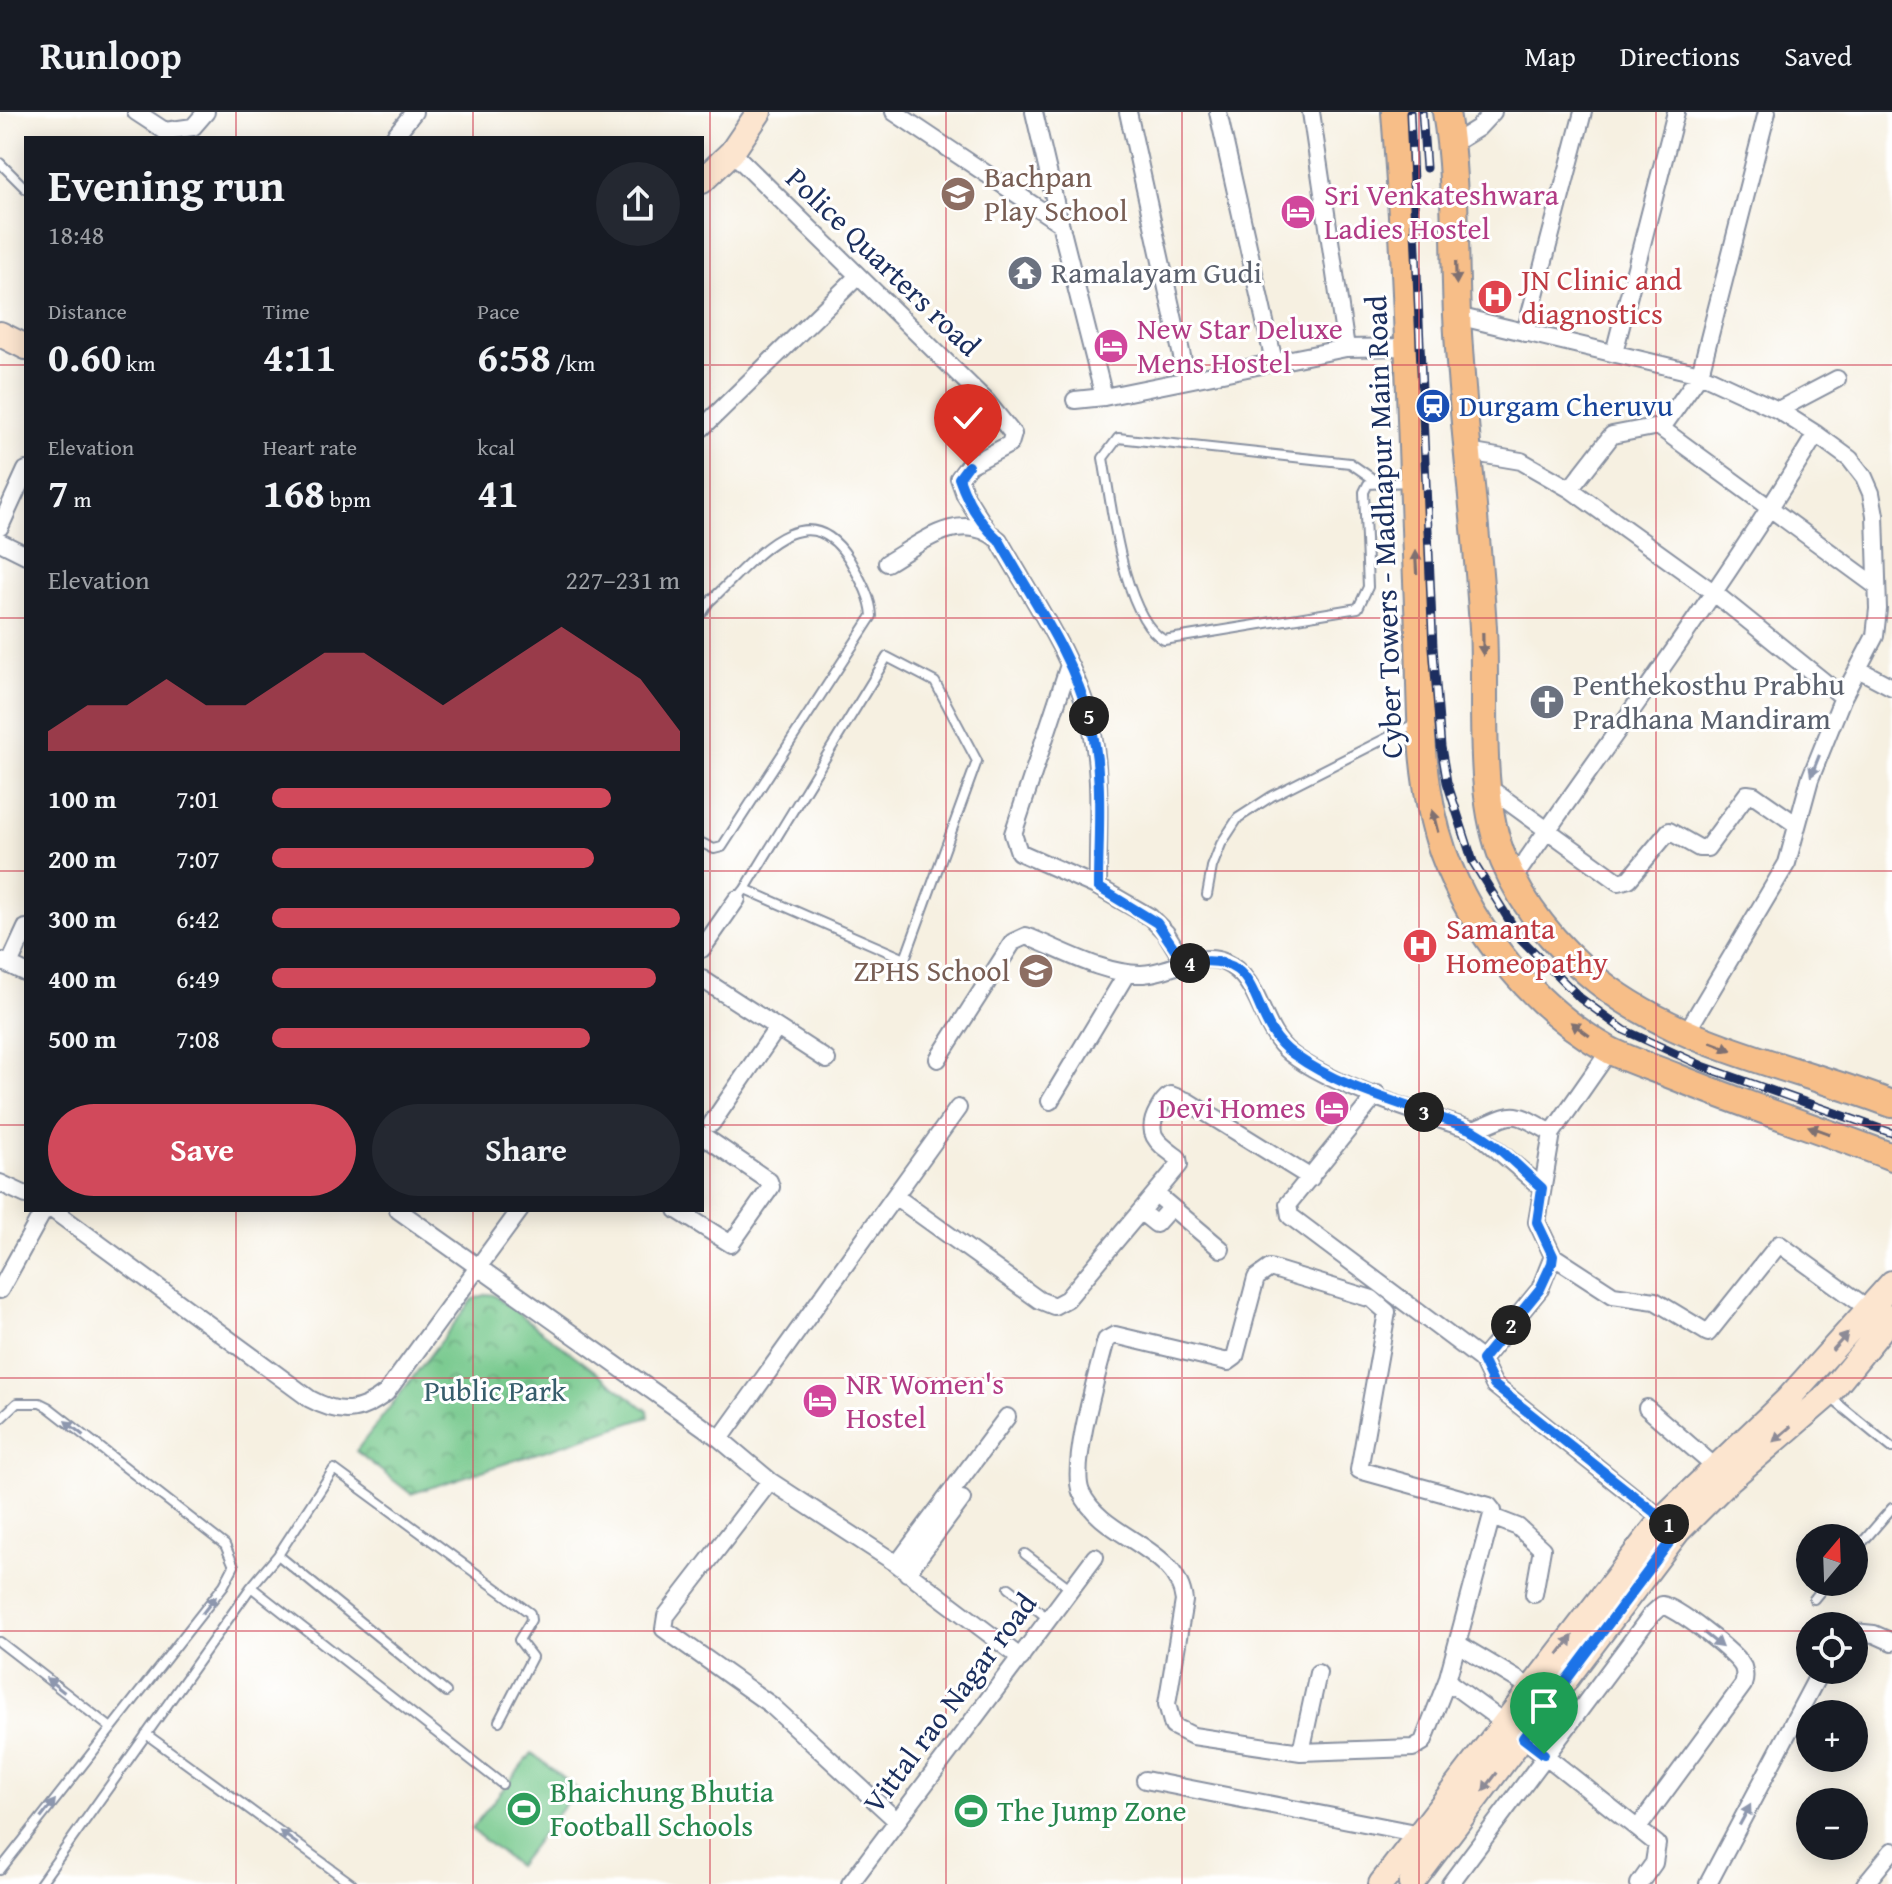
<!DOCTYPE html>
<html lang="en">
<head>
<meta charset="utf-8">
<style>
	body { margin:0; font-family:"Gentium Book Plus",serif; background:#242831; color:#f1f3f6; height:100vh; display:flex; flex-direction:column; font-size:30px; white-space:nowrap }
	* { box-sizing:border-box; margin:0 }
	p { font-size:26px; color:#9ea1a6 }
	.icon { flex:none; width:44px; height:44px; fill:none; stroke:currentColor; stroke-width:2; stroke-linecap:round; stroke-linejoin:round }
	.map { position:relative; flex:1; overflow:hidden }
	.sheet { position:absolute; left:24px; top:24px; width:680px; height:1076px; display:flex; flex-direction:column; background:#171b24; border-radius:0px; box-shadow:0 4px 20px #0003 }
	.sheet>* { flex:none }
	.needle { width:52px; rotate:19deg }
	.fabs { position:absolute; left:1796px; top:1412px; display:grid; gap:16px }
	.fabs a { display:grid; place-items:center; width:72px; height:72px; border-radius:50%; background:#171b24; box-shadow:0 4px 20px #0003; font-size:40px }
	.pin { position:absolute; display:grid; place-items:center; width:68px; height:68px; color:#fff; margin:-82px -34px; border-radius:50% 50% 50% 0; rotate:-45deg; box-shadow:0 0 8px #0007 }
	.pin .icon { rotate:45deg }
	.km { position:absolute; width:40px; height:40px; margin:-20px; border-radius:50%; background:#222; color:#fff; font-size:22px; line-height:40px; text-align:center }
	.round { display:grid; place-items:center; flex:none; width:84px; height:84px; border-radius:42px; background:#242831 }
	.headline { display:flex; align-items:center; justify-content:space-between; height:136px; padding:0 24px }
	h1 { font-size:44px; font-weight:700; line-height:60px }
	.stats { display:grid; grid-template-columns:repeat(3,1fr); gap:12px; height:136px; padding:8px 24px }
	.stats div { display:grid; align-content:center }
	.stats b { font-size:40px; font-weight:700 }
	.stats small { font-size:22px; font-weight:400 }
	.stats p { font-size:22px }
	.chart { height:224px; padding:16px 24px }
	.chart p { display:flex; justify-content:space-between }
	.chart svg { width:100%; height:144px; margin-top:8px; fill:#d1495b; opacity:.7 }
	.cta { display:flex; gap:16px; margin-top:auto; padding:16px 24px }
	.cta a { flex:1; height:92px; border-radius:48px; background:#d1495b; color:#fff; font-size:32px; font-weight:700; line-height:92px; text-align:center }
	.cta a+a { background:#242831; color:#f1f3f6 }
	ul { padding:0 24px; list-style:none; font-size:26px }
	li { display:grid; grid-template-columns:128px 96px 1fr; align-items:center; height:60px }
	li i { height:20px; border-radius:10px; background:#d1495b }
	header { display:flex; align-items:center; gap:48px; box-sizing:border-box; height:112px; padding:0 40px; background:#171b24; border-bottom:2px solid #363941 }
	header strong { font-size:38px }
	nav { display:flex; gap:44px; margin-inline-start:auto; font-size:28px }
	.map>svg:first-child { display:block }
</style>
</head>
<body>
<header>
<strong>Runloop</strong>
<nav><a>Map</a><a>Directions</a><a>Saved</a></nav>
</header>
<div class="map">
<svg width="1892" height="1772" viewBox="0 0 1892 1772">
	<defs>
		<pattern id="park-crowns" width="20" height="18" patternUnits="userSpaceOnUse" patternTransform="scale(2)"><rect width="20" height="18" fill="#74c88b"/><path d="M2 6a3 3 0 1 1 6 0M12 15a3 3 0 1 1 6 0" fill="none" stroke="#5ea375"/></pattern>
	</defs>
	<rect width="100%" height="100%" fill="#fff"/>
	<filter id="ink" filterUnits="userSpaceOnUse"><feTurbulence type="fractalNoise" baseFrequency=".0125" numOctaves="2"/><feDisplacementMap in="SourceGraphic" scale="16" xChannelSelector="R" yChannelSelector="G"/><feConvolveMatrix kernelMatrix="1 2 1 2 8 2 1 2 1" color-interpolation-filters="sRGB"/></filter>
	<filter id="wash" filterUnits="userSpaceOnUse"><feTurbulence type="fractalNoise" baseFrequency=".006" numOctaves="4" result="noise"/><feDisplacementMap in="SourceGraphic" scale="32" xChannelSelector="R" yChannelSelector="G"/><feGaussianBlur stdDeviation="1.8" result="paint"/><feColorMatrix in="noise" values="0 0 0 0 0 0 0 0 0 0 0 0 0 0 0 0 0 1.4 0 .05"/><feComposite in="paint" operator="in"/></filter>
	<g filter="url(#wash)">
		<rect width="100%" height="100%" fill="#f6f0e1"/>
		<path fill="#74c88b" stroke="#487c74" stroke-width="2" d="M532,1641L577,1677L517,1754L471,1717Z"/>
		<path fill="url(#park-crowns)" stroke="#487c74" stroke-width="2" d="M487,1182L494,1183L648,1299L649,1305L411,1382L356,1339L473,1187Z"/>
	</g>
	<g filter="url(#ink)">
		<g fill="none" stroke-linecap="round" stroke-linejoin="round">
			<defs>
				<path id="lane" d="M0,51L26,77
					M1376,369L1350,351L1118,326L1103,346C1111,389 1123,506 1164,528L1358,496L1368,475L1364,380L1368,372L1408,370
					M702,501L709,490C749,454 804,376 849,447C859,465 871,484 872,504L722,735L714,737L702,731
					M1207,783L1212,755L1221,732L1238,706L1272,684L1418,610
					M737,787L745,777L905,847L977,649L935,570L887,545L745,777
					M1831,1286L1892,1336
					M0,1307L17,1291H40L48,1295L225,1433L234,1454L224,1473L0,1758
					M1854,1440L1892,1396
					M1025,1442L1071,1477
					M278,1443L446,1580
					M251,1475L502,1672
					M1009,1476L1049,1507
					M1814,1487L1828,1470
					M0,1530L111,1616
					M146,1622L352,1772
					M40,1772L251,1475L278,1443L334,1357L530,1501L531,1508L519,1528L532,1545L499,1609"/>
				<path id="street" d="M136,0L165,19L193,15L206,0
					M894,0L1060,111L1104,285
					M1034,0L1060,111
					M1128,0L1187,267
					M1218,0L1274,250
					M1311,0L1346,236
					M393,26L414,0
					M1452,32L1478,16L1493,0
					M732,40L987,290L1013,322L1010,332L968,354L959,366L965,383L987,418
					M1457,204L1700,262L1778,298L1816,322L1850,347L1864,365L1871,381L1875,403L1878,497L1875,524L1843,585L1810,667L1787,751L1686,921
					M1525,221L1583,0
					M1614,241L1676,0
					M1075,288L1104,285L1346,236L1409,235
					M1778,298L1837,267
					M1658,314L1876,474
					M702,316L857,165
					M1468,340L1521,349L1570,377L1713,480L1843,585
					M1570,377L1612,323L1664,313L1700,262L1767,0
					M0,415L26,358
					M0,430L26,443
					M887,451C921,431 961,396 999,428C1031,485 1074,545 1090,609C1103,662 1097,720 1098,775
					M1069,553L1013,722L1019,740L1098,775L1150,805L1166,821L1185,852
					M1860,558L1892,575
					M1488,675L1619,770L1629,767L1669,719L1699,736H1707L1747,682L1754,683L1797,713
					M1514,766C1616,619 1723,475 1816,322
					M702,837L737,787
					M1,849L26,861
					M9,853L26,816
					M702,867L827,948
					M938,947L1013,830L1026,824C1062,838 1102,862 1141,862C1167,862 1199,839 1224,850C1262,867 1259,916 1290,941C1328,972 1426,1004 1474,1018C1517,1000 1510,997 1552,1021
					M1377,982L1288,1092L1290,1104L1482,1248L1494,1273L1662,1407
					M1050,989L1127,861
					M712,1011L777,916
					M1474,1018L1542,1076
					M0,1071L26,1083
					M1156,1082L1221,1137
					M896,1085L1039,1188L1054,1194L1067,1187L1179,1053L1178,1046C1158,1031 1144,1023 1158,998C1162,991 1164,987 1171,983L1187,989L1311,1066
					M53,1098L310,1287C340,1303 359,1302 386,1281L520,1098
					M398,1098L720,1327L770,1369L897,1452L1021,1546
					M677,1098L731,1132L771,1075L769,1069L702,1023
					M1141,1100L1156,1112L1171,1095
					M1553,1144L1613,1183L1655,1189L1708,1221L1779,1132L1870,1198
					M1270,1156L1372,1187L1387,1200L1359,1358L1489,1394L1493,1399L1447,1569L1423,1630L1413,1636L1301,1640L1193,1624L1173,1614L1167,1592L1184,1489C1178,1434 1102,1427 1081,1380C1070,1353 1098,1259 1106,1228L1115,1223L1228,1250L1235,1245L1256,1166Z
					M0,1178L44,1098
					M1482,1248L1540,1177L1553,1144L1537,1110L1552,1021L1610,938
					M1647,1296L1715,1355
					M720,1327L958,996
					M770,1369L666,1504L664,1517L771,1593L896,1708
					M1492,1405L1518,1415L1542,1437L1534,1482
					M897,1452L1007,1305
					M907,1461L962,1387
					M1854,1520L1874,1522L1892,1530
					M1458,1532L1533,1577
					M1447,1569L1506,1612
					M1523,1626L1657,1732L1654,1751L1639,1772
					M1301,1640L1318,1561
					M1145,1668L1420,1722
					M850,1772L1095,1445
					M1450,1772L1651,1503L1662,1493C1676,1495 1736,1541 1743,1555C1745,1561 1745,1567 1743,1573L1638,1716
					M1708,1772L1821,1558
					M1865,1772L1892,1739"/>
				<path id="secondary" d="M702,69L732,40L759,0
					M0,222L26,235
					M1381,1772L1662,1407L1787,1288L1892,1171
					M1411,1772L1678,1419L1729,1368L1828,1283L1892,1204"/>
				<path id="primary" d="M1395,0C1408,164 1411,328 1418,493C1422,576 1415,659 1443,740C1472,820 1534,896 1609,938C1630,949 1654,956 1676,965C1747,994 1820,1017 1892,1045
					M1446,0C1457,67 1454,135 1457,203C1462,308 1477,412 1483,516C1487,586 1476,684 1504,749C1524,797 1557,836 1598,869C1682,936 1794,954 1892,992"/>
			</defs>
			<use href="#lane" stroke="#8890a0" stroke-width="12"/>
			<use href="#street" stroke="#8890a0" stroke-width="20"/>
			<use href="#secondary" stroke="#8890a0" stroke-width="28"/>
			<use href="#primary" stroke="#8890a0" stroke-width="30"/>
			<use href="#lane" stroke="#fff" stroke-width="8"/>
			<use href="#street" stroke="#fff" stroke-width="16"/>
			<use href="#secondary" stroke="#fce5cf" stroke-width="24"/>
			<use href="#primary" stroke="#f7be88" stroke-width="26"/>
			<defs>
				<path id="rail" d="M1410,0L1433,535L1441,635L1447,670L1473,750L1521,827L1580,886L1624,918L1705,955L1892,1021
					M1422,0L1426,56"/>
			</defs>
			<use href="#rail" stroke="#1b2f5e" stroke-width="9"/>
			<use href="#rail" stroke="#fff" stroke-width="6" stroke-dasharray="18" stroke-linecap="butt"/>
		</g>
		<defs><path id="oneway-solid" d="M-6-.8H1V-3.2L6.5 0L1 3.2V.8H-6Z" transform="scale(2)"/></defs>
		<g fill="#7e6f71">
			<use href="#oneway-solid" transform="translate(1456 161) rotate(88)"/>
			<use href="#oneway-solid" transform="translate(1416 450) rotate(-93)"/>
			<use href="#oneway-solid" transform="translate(1483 532) rotate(89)"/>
			<use href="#oneway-solid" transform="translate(1435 709) rotate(-104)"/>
			<use href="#oneway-solid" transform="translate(1580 917) rotate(-144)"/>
			<use href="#oneway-solid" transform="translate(1721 934) rotate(21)"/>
			<use href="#oneway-solid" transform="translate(1819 1018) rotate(-160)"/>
		</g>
		<g fill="#8d97ae">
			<use href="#oneway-solid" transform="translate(1815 654) rotate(112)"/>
			<use href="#oneway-solid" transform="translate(74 1316) rotate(-142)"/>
			<use href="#oneway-solid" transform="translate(209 1493) rotate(-52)"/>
			<use href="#oneway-solid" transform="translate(1713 1528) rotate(39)"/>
			<use href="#oneway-solid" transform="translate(55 1573) rotate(-142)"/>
			<use href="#oneway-solid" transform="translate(48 1697) rotate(-52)"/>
			<use href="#oneway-solid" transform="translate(1745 1703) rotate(-62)"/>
			<use href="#oneway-solid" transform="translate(289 1726) rotate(-144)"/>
		</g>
		<g fill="#8c8a96">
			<use href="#oneway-solid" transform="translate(1840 1230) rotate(-48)"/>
			<use href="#oneway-solid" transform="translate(1782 1322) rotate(139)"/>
			<use href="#oneway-solid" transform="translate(1566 1533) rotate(-53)"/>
			<use href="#oneway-solid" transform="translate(1490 1670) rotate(127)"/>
		</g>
	</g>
	<g fill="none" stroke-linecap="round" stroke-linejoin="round" filter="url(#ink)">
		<defs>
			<path id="route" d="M968,354L959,366C967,389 980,412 999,428C1031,485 1074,545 1090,609C1104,662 1098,720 1098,775L1157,811L1185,852C1269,834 1244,908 1293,942C1346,980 1412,993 1472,1018C1493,1027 1523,1060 1542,1076L1537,1110L1553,1144L1552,1151L1540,1177L1482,1248L1494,1273L1678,1419L1523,1626L1544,1642"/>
		</defs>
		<use href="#route" stroke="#fff" stroke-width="16"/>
		<use href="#route" stroke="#1a73e8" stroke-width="10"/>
	</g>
	<path fill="none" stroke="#d1495b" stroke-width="2" stroke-opacity="0.55" d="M236,0V26M473,0V26M710,0V1772M946,0V1772M1182,0V1772M1419,0V1772M1656,0V1772M0,253H26M702,253H1892M0,506H26M702,506H1892M0,759H26M702,759H1892M0,1013H26M702,1013H1892M236,1098V1772M473,1098V1772M0,1266H1892M0,1519H1810M1854,1519H1892"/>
	<defs>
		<symbol id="school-disc" viewBox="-11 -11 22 22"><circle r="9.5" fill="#8d6e63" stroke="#fff"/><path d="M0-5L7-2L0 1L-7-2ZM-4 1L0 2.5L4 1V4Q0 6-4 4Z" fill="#fff"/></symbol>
		<symbol id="hotel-disc" viewBox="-11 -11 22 22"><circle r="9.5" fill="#d1479c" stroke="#fff"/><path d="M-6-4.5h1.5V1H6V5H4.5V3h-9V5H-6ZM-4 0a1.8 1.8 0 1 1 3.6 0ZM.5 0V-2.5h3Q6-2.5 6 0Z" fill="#fff"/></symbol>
		<symbol id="temple-disc" viewBox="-11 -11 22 22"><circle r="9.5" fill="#6b7280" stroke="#fff"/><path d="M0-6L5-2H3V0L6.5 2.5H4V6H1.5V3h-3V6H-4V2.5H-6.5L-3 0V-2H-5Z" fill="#fff"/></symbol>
		<symbol id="hospital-disc" viewBox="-11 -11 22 22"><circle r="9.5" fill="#e0444e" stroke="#fff"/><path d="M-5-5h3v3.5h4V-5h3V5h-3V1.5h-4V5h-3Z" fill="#fff"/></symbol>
		<symbol id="station-disc" viewBox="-11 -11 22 22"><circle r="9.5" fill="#1a4fb4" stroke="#fff"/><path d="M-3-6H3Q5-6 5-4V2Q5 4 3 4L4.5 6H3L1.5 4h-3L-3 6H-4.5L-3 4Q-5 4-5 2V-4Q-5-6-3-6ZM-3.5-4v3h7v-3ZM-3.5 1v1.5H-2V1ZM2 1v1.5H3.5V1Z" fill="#fff"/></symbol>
		<symbol id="church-disc" viewBox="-11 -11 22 22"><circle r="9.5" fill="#6b7280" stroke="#fff"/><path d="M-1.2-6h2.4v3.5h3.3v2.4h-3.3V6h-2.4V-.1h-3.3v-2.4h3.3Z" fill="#fff"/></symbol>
		<symbol id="stadium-disc" viewBox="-11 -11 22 22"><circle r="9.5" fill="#2e9e5b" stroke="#fff"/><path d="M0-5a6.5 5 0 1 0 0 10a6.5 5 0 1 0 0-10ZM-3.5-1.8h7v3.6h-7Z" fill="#fff"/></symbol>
	</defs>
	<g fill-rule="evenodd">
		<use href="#school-disc" x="938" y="62" width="40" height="40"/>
		<use href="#hotel-disc" x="1278" y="80" width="40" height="40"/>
		<use href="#temple-disc" x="1005" y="141" width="40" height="40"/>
		<use href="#hospital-disc" x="1475" y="165" width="40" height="40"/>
		<use href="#hotel-disc" x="1091" y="214" width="40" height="40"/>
		<use href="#station-disc" x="1413" y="274" width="40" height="40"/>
		<use href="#church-disc" x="1527" y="570" width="40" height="40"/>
		<use href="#hospital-disc" x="1400" y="814" width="40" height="40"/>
		<use href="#school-disc" x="1016" y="839" width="40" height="40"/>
		<use href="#hotel-disc" x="1312" y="976" width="40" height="40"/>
		<use href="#hotel-disc" x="800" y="1269" width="40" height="40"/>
		<use href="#stadium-disc" x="504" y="1677" width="40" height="40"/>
		<use href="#stadium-disc" x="951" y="1679" width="40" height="40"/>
	</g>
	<g text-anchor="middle" stroke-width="6" stroke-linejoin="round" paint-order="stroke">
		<g font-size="30" fill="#785e54" stroke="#fff" text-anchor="start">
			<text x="984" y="75">Bachpan<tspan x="984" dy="34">Play School</tspan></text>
			<text x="1010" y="869" text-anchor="end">ZPHS School</text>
		</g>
		<g font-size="30" fill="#b23c85" stroke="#fff" text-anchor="start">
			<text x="1324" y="93">Sri Venkateshwara<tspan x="1324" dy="34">Ladies Hostel</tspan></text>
			<text x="1137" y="227">New Star Deluxe<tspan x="1137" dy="34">Mens Hostel</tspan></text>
			<text x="1306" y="1006" text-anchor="end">Devi Homes</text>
			<text x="846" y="1282">NR Women's<tspan x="846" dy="34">Hostel</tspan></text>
		</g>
		<g font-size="30" fill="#1b2f5e" stroke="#fff">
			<text transform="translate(883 150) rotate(44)" y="10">Police Quarters road</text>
			<text transform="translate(1384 415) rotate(-92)" y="10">Cyber Towers - Madhapur Main Road</text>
			<text transform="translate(950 1591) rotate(-53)" y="10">Vittal rao Nagar road</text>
		</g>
		<g font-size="30" fill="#5b616d" stroke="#fff" text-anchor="start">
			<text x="1051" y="171">Ramalayam Gudi</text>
			<text x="1573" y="583">Penthekosthu Prabhu<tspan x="1573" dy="34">Pradhana Mandiram</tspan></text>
		</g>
		<g font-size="30" fill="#be3a42" stroke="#fff" text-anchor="start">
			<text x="1521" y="178">JN Clinic and<tspan x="1521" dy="34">diagnostics</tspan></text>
			<text x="1446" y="827">Samanta<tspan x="1446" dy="34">Homeopathy</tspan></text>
		</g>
		<g font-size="30" fill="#164399" stroke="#fff" text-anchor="start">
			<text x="1459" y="304">Durgam Cheruvu</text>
		</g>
		<g font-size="30" fill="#365d6c" stroke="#fff">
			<text x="495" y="1289">Public Park</text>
		</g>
		<g font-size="30" fill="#27864d" stroke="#fff" text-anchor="start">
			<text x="550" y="1690">Bhaichung Bhutia<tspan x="550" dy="34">Football Schools</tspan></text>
			<text x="997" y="1709">The Jump Zone</text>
		</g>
	</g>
</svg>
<div class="fabs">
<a><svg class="needle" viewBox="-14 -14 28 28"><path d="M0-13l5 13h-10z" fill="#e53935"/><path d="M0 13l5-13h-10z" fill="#9ea1a6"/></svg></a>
<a><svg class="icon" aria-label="locate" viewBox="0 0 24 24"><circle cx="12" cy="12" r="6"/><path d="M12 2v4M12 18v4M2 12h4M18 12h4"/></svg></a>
<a>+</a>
<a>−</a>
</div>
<div class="pin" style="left:1544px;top:1642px;background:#1e9e55"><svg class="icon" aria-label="arrive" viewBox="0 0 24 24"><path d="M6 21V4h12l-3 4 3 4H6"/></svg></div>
<div class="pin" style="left:968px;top:354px;background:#d93025"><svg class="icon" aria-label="check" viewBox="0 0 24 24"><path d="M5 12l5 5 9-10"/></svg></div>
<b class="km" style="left:1669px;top:1412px">1</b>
<b class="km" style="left:1511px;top:1213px">2</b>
<b class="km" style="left:1424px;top:1000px">3</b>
<b class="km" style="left:1190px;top:851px">4</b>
<b class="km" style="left:1089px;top:604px">5</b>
<section class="sheet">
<div class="headline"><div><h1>Evening run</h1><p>18:48</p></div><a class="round"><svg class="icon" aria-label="share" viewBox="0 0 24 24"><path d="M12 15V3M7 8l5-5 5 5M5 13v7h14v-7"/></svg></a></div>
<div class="stats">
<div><p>Distance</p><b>0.60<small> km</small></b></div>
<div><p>Time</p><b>4:11</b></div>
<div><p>Pace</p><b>6:58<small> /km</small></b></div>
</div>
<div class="stats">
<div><p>Elevation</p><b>7<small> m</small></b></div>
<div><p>Heart rate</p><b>168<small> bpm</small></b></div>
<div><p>kcal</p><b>41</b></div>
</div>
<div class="chart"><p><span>Elevation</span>227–231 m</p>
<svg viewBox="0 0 160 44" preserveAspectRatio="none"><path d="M0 44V38L10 30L20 30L30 22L40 30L50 30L60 22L70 14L80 14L90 22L100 30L110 22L120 14L130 6L140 14L150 22L160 38V44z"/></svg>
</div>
<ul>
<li><b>100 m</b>7:01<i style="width:83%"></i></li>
<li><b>200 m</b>7:07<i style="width:79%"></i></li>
<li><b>300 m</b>6:42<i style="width:100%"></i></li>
<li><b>400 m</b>6:49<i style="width:94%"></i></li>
<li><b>500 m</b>7:08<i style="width:78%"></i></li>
</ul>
<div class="cta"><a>Save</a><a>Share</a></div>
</section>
</div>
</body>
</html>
